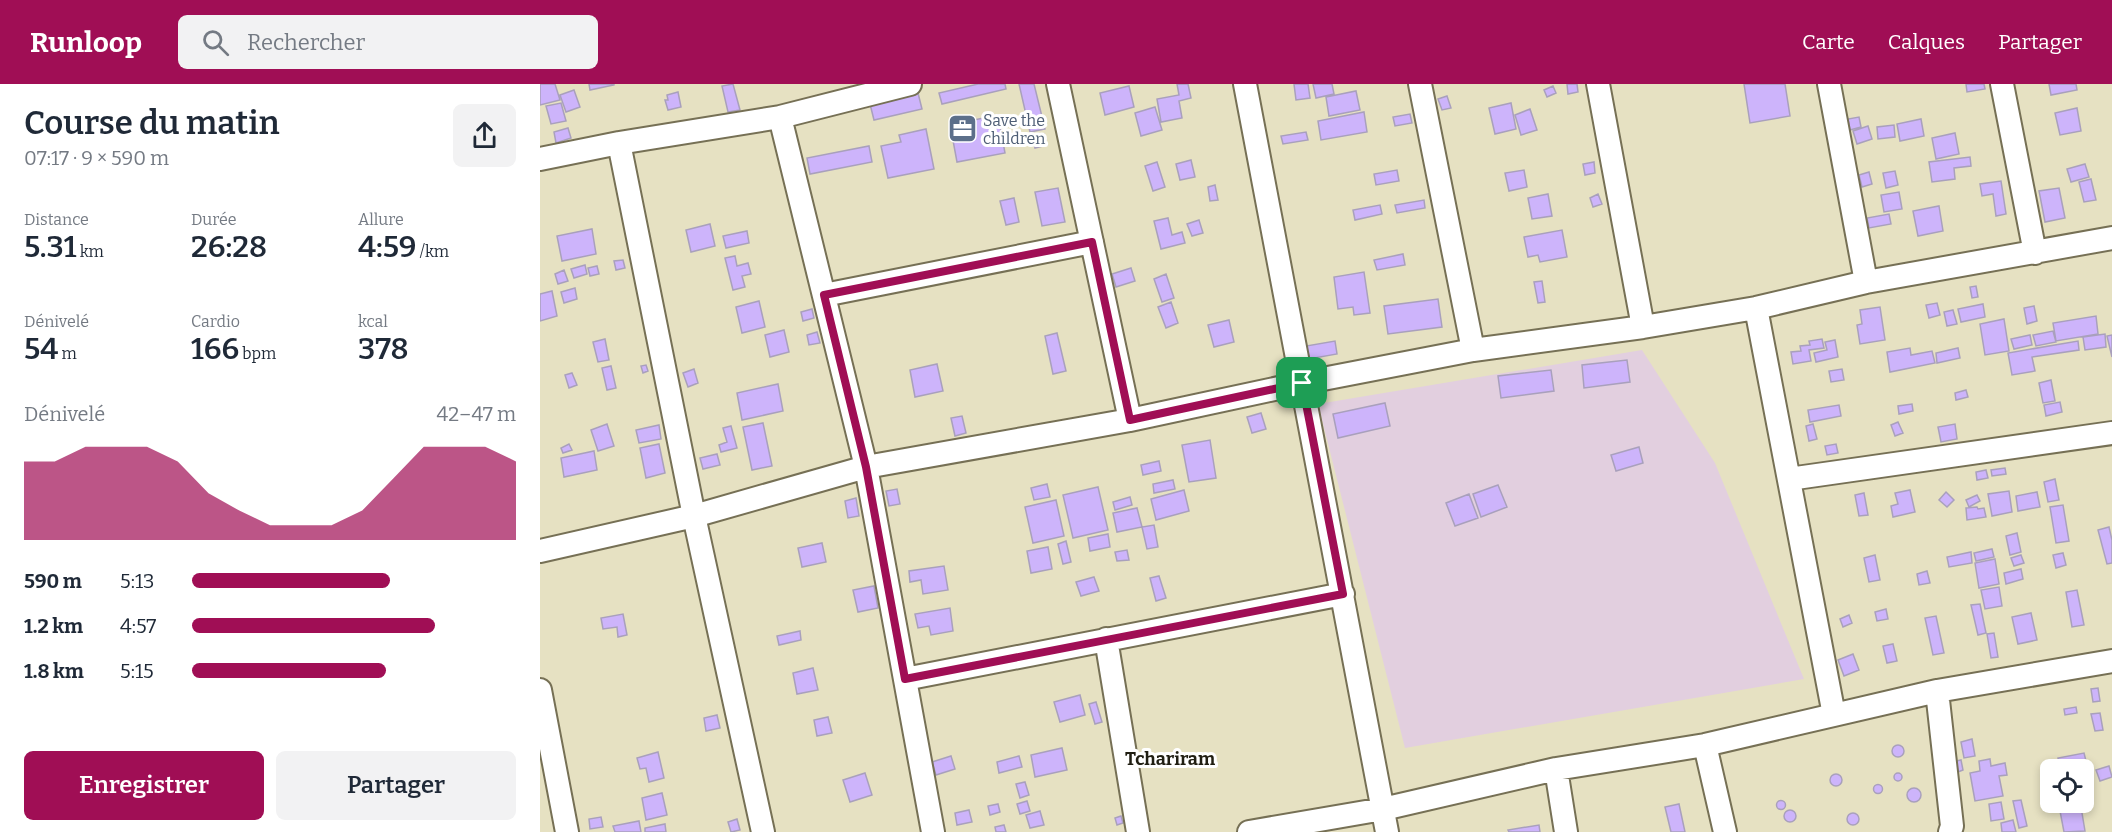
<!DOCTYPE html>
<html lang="fr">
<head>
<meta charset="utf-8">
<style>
	body { margin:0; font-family:Bitter,serif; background:#f2f2f3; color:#1f2937; height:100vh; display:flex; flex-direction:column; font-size:22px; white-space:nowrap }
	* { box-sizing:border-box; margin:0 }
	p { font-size:20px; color:#747a83 }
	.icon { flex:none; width:33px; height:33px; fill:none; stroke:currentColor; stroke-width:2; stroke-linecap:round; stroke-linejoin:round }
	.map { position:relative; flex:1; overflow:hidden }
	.drawer { display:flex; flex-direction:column; background:#fff; width:540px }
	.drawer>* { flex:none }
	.fabs { position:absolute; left:1500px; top:675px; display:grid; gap:12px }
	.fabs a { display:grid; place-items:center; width:54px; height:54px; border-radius:9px; background:#fff; box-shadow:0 3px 9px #0003; font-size:30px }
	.pin { position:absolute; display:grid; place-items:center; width:51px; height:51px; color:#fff; margin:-26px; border-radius:12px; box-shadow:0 3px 9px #0006 }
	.round { display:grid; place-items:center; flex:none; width:63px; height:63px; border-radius:9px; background:#f2f2f3 }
	.summary { display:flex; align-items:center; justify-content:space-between; height:102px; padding:0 24px }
	h1 { font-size:33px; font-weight:600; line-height:45px }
	.figures { display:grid; grid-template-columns:repeat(3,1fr); gap:9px; height:102px; padding:6px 24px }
	.figures div { display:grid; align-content:center }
	.figures b { font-size:30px; font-weight:600 }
	.figures small { font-size:16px; font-weight:400 }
	.figures p { font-size:16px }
	.chart { height:168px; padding:12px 24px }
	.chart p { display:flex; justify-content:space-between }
	.chart svg { width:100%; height:108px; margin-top:6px; fill:#a00e55; opacity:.7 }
	.cta { display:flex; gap:12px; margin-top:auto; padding:12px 24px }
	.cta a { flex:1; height:69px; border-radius:9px; background:#a00e55; color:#fff; font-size:24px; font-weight:600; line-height:69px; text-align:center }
	.cta a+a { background:#f2f2f3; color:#1f2937 }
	ul { padding:0 24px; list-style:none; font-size:20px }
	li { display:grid; grid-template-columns:96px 72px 1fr; align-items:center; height:45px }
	li i { height:15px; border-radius:8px; background:#a00e55 }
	header { display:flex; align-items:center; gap:36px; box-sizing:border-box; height:84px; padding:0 30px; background:#a00e55; color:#fff }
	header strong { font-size:28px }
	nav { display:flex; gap:33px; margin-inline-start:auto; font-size:21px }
	.search { width:420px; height:54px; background:#f2f2f3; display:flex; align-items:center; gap:15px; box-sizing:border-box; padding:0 21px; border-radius:9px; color:#747a83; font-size:22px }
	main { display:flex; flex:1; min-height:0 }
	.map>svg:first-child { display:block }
</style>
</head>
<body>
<header>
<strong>Runloop</strong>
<div class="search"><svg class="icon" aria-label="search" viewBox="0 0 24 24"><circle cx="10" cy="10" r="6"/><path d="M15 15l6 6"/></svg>Rechercher</div>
<nav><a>Carte</a><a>Calques</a><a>Partager</a></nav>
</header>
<main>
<section class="drawer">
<div class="summary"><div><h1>Course du matin</h1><p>07:17 · 9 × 590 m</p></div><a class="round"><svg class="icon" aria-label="share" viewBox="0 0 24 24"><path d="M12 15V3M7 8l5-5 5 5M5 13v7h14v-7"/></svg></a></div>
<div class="figures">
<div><p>Distance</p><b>5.31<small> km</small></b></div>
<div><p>Durée</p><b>26:28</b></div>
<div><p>Allure</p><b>4:59<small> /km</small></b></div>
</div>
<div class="figures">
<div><p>Dénivelé</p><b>54<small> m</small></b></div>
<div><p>Cardio</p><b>166<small> bpm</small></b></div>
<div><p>kcal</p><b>378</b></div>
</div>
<div class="chart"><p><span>Dénivelé</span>42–47 m</p>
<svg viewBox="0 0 160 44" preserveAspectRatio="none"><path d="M0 44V12L10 12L20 6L30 6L40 6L50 12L60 25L70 32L80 38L90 38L100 38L110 32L120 19L130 6L140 6L150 6L160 12V44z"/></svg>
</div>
<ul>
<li><b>590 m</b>5:13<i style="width:61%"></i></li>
<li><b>1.2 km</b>4:57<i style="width:75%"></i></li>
<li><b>1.8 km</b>5:15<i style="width:60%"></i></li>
</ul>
<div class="cta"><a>Enregistrer</a><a>Partager</a></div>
</section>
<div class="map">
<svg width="1572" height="748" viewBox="0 0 1572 748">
	<rect width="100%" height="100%" fill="#e6e1c2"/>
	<path fill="#e2cfdf" d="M1102,266L1175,379L1264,595L865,664L778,320Z"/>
	<path fill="#cdb4fb" stroke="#a9a0bc" stroke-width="1.5" d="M0,0H15L20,16L0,21Z
		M49,0H74V1L50,6Z
		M193,0L200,26L188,28L182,2Z
		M438,0H465L466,5L402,20L399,9Z
		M479,0H494L505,45L490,48Z
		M637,0H648L651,14L639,17L642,34L621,38L617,15L639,11Z
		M754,0H768L770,14L756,16Z
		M773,0H792L794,10L776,14Z
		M1027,0H1037L1038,8L1028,10Z
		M1204,0H1245L1250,32L1210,39Z
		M1426,0H1444L1445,5L1427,8Z
		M1509,0H1536L1537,6L1511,11Z
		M589,2L594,23L565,31L560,9Z
		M1013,2L1016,9L1007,13L1004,6Z
		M34,6L40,23L26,28L20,11Z
		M816,7L820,26L789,32L786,13Z
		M138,8L141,23L128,26L125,16H128L127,11Z
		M378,9L382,25L334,36L330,20Z
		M907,12L911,24L902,26L898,15Z
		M21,19L26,37L11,40L6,22Z
		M971,19L976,45L955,50L949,24Z
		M615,23L622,46L601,52L595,29Z
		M1537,24L1541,47L1520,51L1515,29Z
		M990,25L997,46L981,51L975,31Z
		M824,28L827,48L781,56L778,37Z
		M870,30L872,39L855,42L853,33Z
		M458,31L465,69L417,78L412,51L431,47L429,37Z
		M1319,33L1321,43L1310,46L1308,35Z
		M1381,35L1384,52L1360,57L1357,40Z
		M1354,41L1355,53L1338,55L1337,43Z
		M1328,42L1332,55L1317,60L1313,47Z
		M28,44L31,54L16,59L14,48Z
		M386,45L394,85L348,94L341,62L361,58L359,51Z
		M766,48L768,56L743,60L741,52Z
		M1415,49L1419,70L1396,75L1392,54Z
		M504,50L507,61L495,64L492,52Z
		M329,62L332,78L270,90L267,74Z
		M1430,73L1431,82L1414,84L1415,95L1392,98L1389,78Z
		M651,76L655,93L640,96L636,80Z
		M617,78L625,103L613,107L605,82Z
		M1054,78L1055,89L1045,91L1043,80Z
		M1545,80L1549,93L1531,98L1527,85Z
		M857,86L859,97L836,101L834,90Z
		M984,86L987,103L969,107L965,89Z
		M1355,87L1358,101L1346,104L1343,89Z
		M1329,88L1332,100L1322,103L1319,91Z
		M1551,95L1556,116L1544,118L1539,98Z
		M1461,97L1466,130L1456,132L1453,110L1442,112L1440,100Z
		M675,101L678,116L670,117L668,103Z
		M518,104L525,138L502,142L495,108Z
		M1519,104L1525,134L1505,138L1499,107Z
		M1359,108L1362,125L1344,128L1341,111Z
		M1008,110L1012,132L992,135L988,114Z
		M1058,110L1062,120L1053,123L1050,114Z
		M474,114L479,138L466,141L460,117Z
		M884,116L885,124L857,129L855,121Z
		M840,121L842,130L815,136L813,126Z
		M1399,122L1403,147L1378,152L1373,127Z
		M1349,130L1351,140L1329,144L1327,134Z
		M628,134L632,151L642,148L645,159L621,165L614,137Z
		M659,136L663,149L652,152L647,140Z
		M170,140L175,162L151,168L146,146Z
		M52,145L56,170L22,177L17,152Z
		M1022,146L1027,173L1000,178L998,171L988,173L984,153Z
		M207,147L209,159L186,164L183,152Z
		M863,170L865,181L837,186L834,176Z
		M195,172L197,182L208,179L211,190L202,192L205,203L193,206L185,174Z
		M83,176L85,184L76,186L74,177Z
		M45,181L47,190L34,194L31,185Z
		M57,182L59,190L50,192L48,184Z
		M591,184L595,197L576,203L572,190Z
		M24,186L28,197L18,200L15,190Z
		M824,188L830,229L814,231L813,223L798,225L794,193Z
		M626,190L634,214L622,218L614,195Z
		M1002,197L1005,218L998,219L994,198Z
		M1436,202L1438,213L1432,214L1430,203Z
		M35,204L37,215L24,219L21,208Z
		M12,207L17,232L0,237V210Z
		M898,215L902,243L848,250L844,222Z
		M219,217L225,243L202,249L196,223Z
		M631,218L638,239L626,244L618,223Z
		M1397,219L1400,231L1389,234L1386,221Z
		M1443,220L1445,233L1421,238L1418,225Z
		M1494,222L1497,237L1487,240L1484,224Z
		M1340,223L1345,256L1320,260L1317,241L1322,240L1320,226Z
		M272,225L274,234L263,237L261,228Z
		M1413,226L1417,240L1407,242L1404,228Z
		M1556,232L1558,250L1516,257L1513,239Z
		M1464,235L1469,267L1445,271L1440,240Z
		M689,236L694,258L674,263L668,241Z
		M244,246L249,268L230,273L225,251Z
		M1513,247L1516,258L1496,262L1493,251Z
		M277,248L280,259L269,261L267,251Z
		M517,249L526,287L513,290L505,252Z
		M1565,250L1566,263L1545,266L1543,253Z
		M1490,251L1492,261L1474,265L1471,255Z
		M1572,251V273L1567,252Z
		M65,255L69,276L58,278L53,258Z
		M1282,255L1284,264L1269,266L1271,277L1253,280L1251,268L1261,267L1260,262L1270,261L1269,257Z
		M1295,256L1298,273L1276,278L1274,269L1287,266L1285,258Z
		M795,257L797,270L769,275L766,262Z
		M1538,257L1539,266L1492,273L1495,287L1472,291L1468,269Z
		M1370,264L1371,271L1392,267L1395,279L1350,288L1347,268Z
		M1418,264L1420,274L1397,279L1396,269Z
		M1087,276L1090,298L1044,304L1042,281Z
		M397,280L403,307L375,313L370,286Z
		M106,281L108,287L103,289L101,282Z
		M71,282L76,304L67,306L62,284Z
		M154,285L158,299L148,303L143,289Z
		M1302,285L1304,296L1291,298L1289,287Z
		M1011,286L1014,307L961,314L958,292Z
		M32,289L37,301L29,304L25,291Z
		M1511,296L1515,317L1503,319L1499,299Z
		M238,300L243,327L202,336L197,309Z
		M1426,306L1428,313L1416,316L1415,309Z
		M1520,318L1522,328L1506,332L1504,321Z
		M845,319L850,342L798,354L793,330Z
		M1372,320L1373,327L1359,330L1358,322Z
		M1299,321L1301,332L1270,338L1268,326Z
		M721,329L726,345L712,349L707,333Z
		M422,332L426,349L415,352L411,334Z
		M1358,338L1363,349L1355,352L1351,341Z
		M223,339L232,382L212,386L203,343Z
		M67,340L74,362L58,367L51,346Z
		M1273,340L1277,355L1269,357L1266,342Z
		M1415,340L1417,355L1401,358L1398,343Z
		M119,341L121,355L99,359L96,346Z
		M191,342L197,364L181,368L179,361L187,358L183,344Z
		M670,356L676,394L649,398L642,361Z
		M29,360L32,366L23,369L21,364Z
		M119,360L125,389L106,394L100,364Z
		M1296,360L1298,369L1287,371L1285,362Z
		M1099,363L1103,379L1076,387L1071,371Z
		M54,367L57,386L24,393L21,374Z
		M177,370L180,381L163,385L160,374Z
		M619,377L621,387L603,391L601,381Z
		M1465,384L1466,390L1452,392L1451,386Z
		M1446,386L1448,394L1437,396L1436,388Z
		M1515,395L1519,416L1508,418L1504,398Z
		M633,396L635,405L614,409L613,400Z
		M507,400L510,413L494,416L491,404Z
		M958,401L967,423L941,433L933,410Z
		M558,403L568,446L533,454L523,411Z
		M357,405L360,420L349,422L346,407Z
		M644,406L649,427L616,436L611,415Z
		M1370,406L1375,428L1353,433L1351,422L1358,420L1355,409Z
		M1469,407L1472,428L1452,432L1448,410Z
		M1406,408L1414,416L1407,423L1399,416Z
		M1497,408L1500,423L1478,427L1476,412Z
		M1324,409L1328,431L1319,432L1315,411Z
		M929,410L938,434L915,442L906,419Z
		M1437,411L1440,417L1429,423L1426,416Z
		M590,413L592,421L575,426L573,418Z
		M316,414L319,432L308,434L305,417Z
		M516,416L524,452L493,459L485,423Z
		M1523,421L1529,457L1516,459L1510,423Z
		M1437,423L1438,425L1444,424L1446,433L1427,436L1426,424Z
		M597,424L602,443L577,448L573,429Z
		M614,441L618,463L607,465L602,443Z
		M1569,443L1572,456V479L1567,480L1558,446Z
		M1477,449L1481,468L1470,471L1466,452Z
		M568,450L570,463L550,467L548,454Z
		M526,457L531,478L523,480L518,460Z
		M282,459L286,478L262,483L258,464Z
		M508,463L512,485L491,489L487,467Z
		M1452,465L1454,473L1436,477L1434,469Z
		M587,466L589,476L577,477L575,468Z
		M1431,468L1432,479L1409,483L1407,473Z
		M1523,469L1526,481L1516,484L1513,471Z
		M1335,471L1340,496L1329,498L1324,474Z
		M1481,471L1484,479L1474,482L1471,474Z
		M1455,475L1459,500L1439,504L1435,479Z
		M404,482L408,506L383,510L381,496L370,498L369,487Z
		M1481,485L1483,495L1466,500L1464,489Z
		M1387,487L1390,499L1379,501L1377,490Z
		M619,492L626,514L616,517L610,494Z
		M554,493L559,507L541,512L536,498Z
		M334,502L338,524L318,528L313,506Z
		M1459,503L1462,522L1445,525L1441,506Z
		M1537,506L1544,541L1532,543L1526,508Z
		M1440,520L1446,549L1438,551L1431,521Z
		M410,524L413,547L391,551L389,542L378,544L375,530Z
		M1346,525L1348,535L1337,537L1335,528Z
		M1491,529L1497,556L1478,560L1472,533Z
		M83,530L87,551L78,553L77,543L63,545L61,534Z
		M1309,531L1312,539L1303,543L1300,535Z
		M1396,532L1404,569L1393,571L1385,534Z
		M260,547L261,556L239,561L237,552Z
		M1454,549L1458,573L1451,574L1447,550Z
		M1353,560L1357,577L1347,579L1343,562Z
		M1313,570L1319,586L1304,592L1298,576Z
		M273,584L278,606L257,610L253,589Z
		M1558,604L1560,617L1553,618L1551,605Z
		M540,611L545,631L520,638L514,618Z
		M556,618L562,638L555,640L549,620Z
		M1536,623L1537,629L1525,631L1524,625Z
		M1560,629L1563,646L1555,647L1551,630Z
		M177,631L180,644L166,647L164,634Z
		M288,633L292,649L277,652L274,636Z
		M1432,655L1435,672L1424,674L1421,658Z
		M1352 667a6 6 0 1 1 12 0a6 6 0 1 1-12 0Z
		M522,664L527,686L495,693L491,671Z
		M118,668L124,694L109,698L106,684L100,685L97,674Z
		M1544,669L1546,677L1520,682L1518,674Z
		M411,672L415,685L396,691L392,678Z
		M479,672L482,683L459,689L457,678Z
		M1450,675L1451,682L1465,679L1467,691L1459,692L1463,712L1435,717L1430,689L1440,687L1439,677Z
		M1421,676L1423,686L1418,688L1416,677Z
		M1549,680L1550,690L1544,691V686H1532L1531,684Z
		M1569,682L1572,693L1560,697L1556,686Z
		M1354 693a4 4 0 1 1 8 0a4 4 0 1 1-8 0Z
		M325,689L332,711L310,718L303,696Z
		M1290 696a6 6 0 1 1 12 0a6 6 0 1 1-12 0Z
		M485,698L489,711L480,714L476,700Z
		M1333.5 705a4.5 4.5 0 1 1 9 0a4.5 4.5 0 1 1-9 0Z
		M1367 711a7 7 0 1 1 14 0a7 7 0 1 1-14 0Z
		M122,709L127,731L106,736L102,714Z
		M1481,716L1487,742L1479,744L1473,717Z
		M1236.5 721a4.5 4.5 0 1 1 9 0a4.5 4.5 0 1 1-9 0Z
		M487,717L490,727L480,730L477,720Z
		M1461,718L1464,735L1451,737L1449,720Z
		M458,720L460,728L450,731L448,722Z
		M1139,720L1145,748H1131L1125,723Z
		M1541,723L1545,747L1524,748L1520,727Z
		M1244 732a6 6 0 1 1 12 0a6 6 0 1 1-12 0Z
		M429,726L432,738L417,741L415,729Z
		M500,727L504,741L490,744L486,731Z
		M1307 735a6 6 0 1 1 12 0a6 6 0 1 1-12 0Z
		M581,732L583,739L577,741L575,734Z
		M61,733L63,743L50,745L49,735Z
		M197,735L200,746L191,748L188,738Z
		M1473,736L1476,748H1462L1461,739Z
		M99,737L101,748H75L73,742Z
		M125,740L126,748H105V744Z
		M464,741L466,748H456L455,743Z
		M999,741L1000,748H969L968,746Z"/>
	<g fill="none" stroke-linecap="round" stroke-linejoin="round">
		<defs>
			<path id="street" d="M518,0L590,336
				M705,0L847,748
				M880,0L933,266
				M1058,0L1103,243
				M1289,0L1326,198
				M1462,0L1495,169
				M240,33L326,383L393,748
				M79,59L154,432L223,748
				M0,75L79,59L240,33L370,0
				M284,211L552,158
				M1216,224L1294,631
				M1249,395L1572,349
				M0,467L154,432L326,383L590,336L762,299L933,266L1103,243L1216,224L1326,198L1572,154
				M566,555L598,748
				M365,595L803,510
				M0,606L27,748
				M1397,607L1412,742L1410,748
				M1165,661L1185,748
				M1016,685L1026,748
				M709,748L843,725L1016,685L1165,661L1397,607L1572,577"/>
		</defs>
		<use href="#street" stroke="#767055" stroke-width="26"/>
		<use href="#street" stroke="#fff" stroke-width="22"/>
	</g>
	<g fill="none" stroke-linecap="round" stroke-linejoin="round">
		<defs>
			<path id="route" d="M552,158L590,336L762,299L803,510L365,595L326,383L284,211Z"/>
		</defs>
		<use href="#route" stroke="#fff" stroke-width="12"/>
		<use href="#route" stroke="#a00e55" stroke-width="8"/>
	</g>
	<defs>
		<symbol id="office-square" viewBox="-11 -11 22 22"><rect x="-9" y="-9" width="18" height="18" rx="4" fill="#5c6f8a" stroke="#fff"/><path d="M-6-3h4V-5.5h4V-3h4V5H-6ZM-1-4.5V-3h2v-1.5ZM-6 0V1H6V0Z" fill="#fff"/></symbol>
	</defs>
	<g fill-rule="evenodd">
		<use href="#office-square" x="406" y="28" width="33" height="33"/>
	</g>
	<g text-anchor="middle" stroke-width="6" stroke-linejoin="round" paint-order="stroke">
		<g font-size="16" fill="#4e5e75" stroke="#fff" text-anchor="start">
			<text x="443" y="42">Save the<tspan x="443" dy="18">children</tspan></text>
		</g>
		<g font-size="18" font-weight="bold" fill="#201e12" stroke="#fff">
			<text x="630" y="681">Tchariram</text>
		</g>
	</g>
</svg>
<div class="fabs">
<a><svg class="icon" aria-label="locate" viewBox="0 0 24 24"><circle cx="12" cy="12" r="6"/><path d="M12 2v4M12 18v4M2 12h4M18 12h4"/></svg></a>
</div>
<div class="pin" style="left:762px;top:299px;background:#1e9e55"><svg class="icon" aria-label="arrive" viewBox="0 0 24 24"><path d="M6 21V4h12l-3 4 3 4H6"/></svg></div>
</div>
</main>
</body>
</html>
